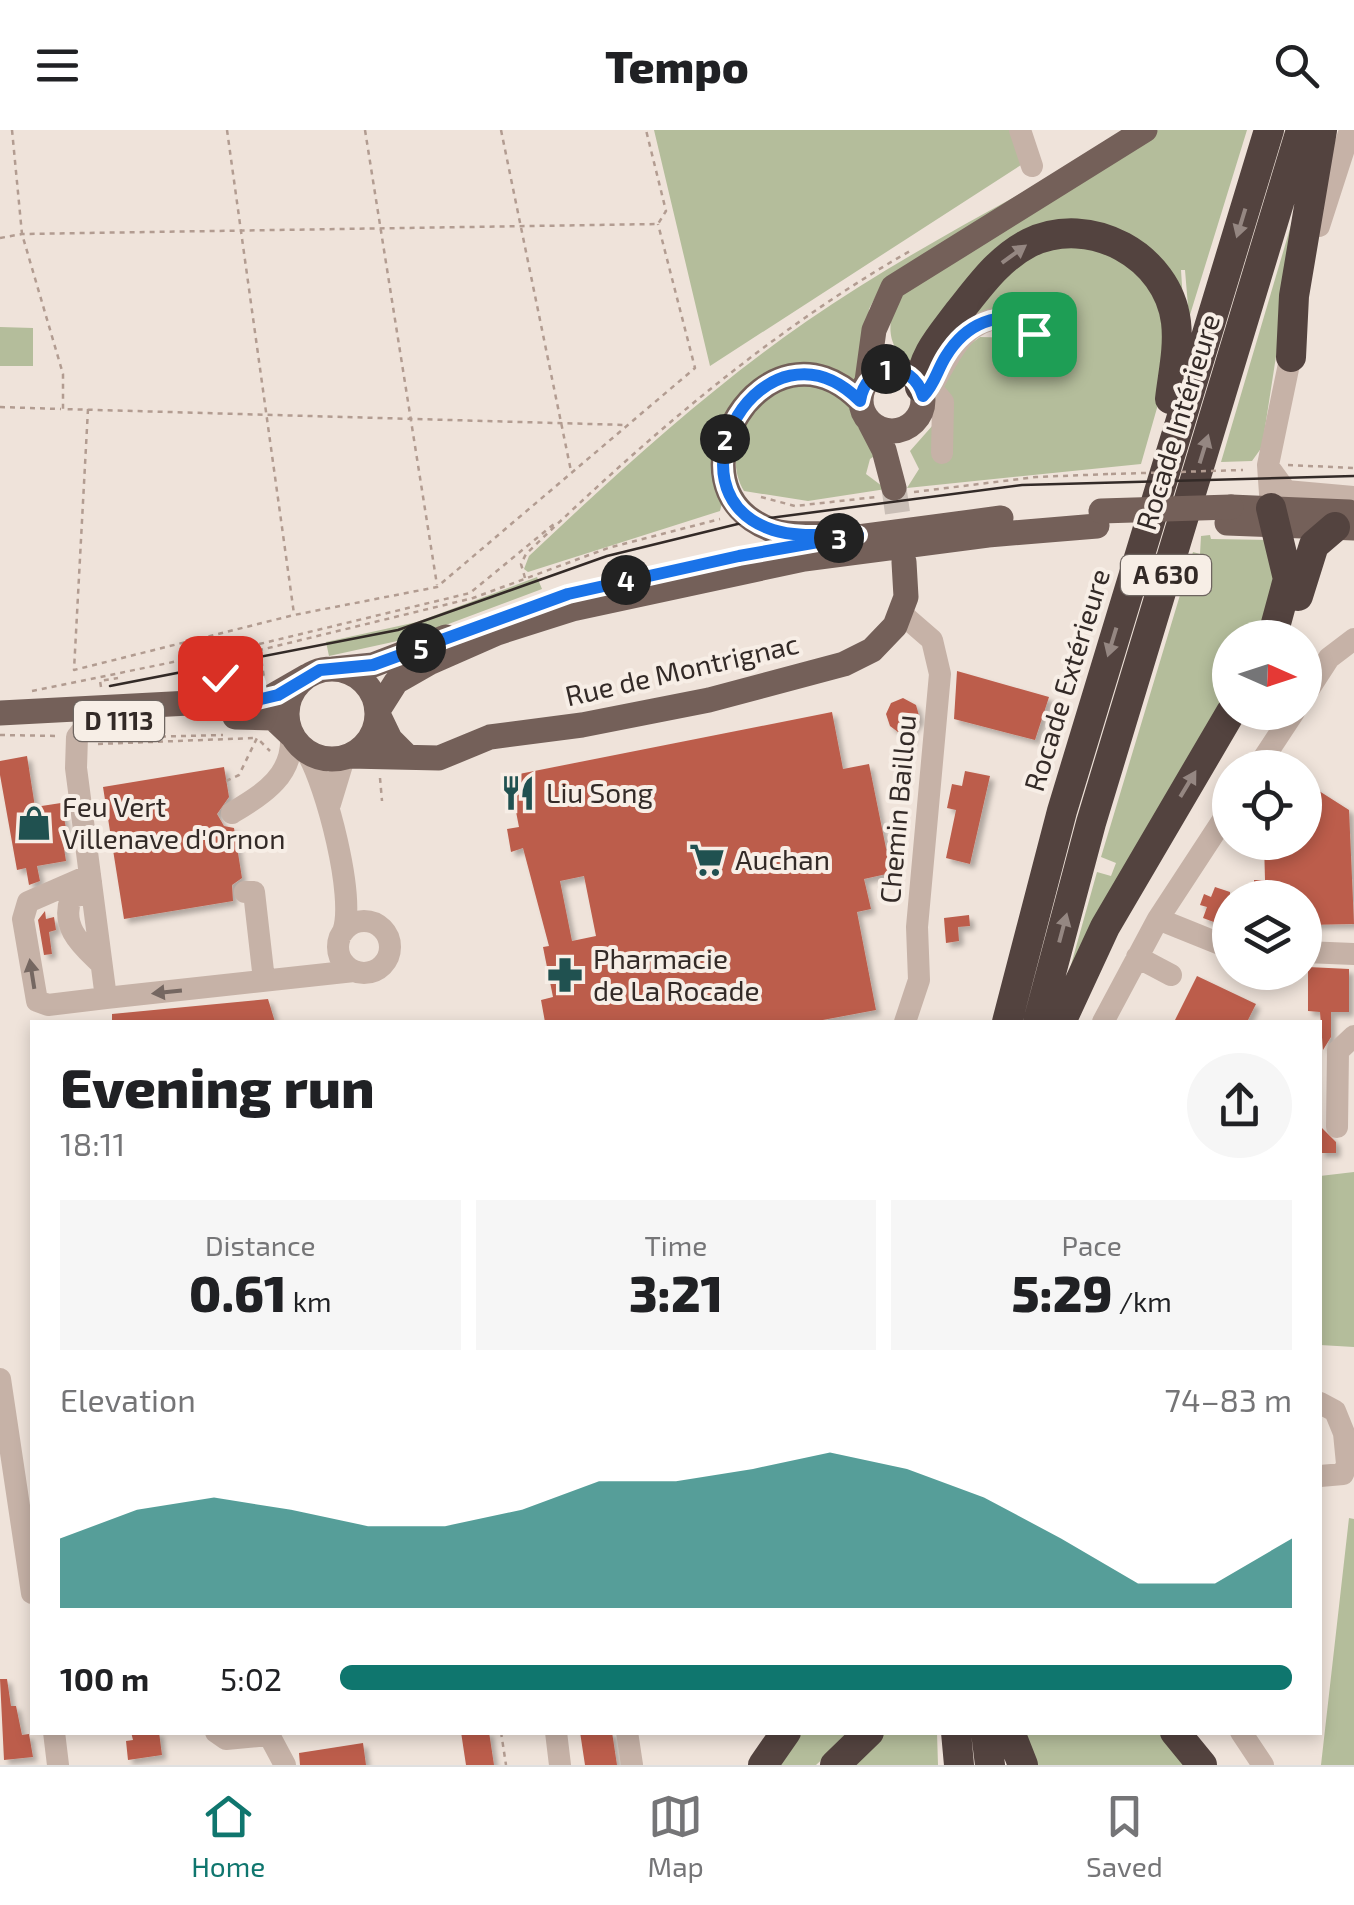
<!DOCTYPE html>
<html lang="en">
<head>
<meta charset="utf-8">
<style>
	body { margin:0; font-family:"Exo 2",sans-serif; background:#f6f6f6; color:#202124; height:100vh; display:flex; flex-direction:column; font-size:38px; white-space:nowrap }
	* { box-sizing:border-box; margin:0 }
	p { font-size:32px; color:#757577 }
	.icon { flex:none; width:55px; height:55px; fill:none; stroke:currentColor; stroke-width:2; stroke-linecap:round; stroke-linejoin:round }
	.map { position:relative; flex:1; overflow:hidden }
	.sheet { position:absolute; left:30px; top:890px; width:1292px; height:715px; display:flex; flex-direction:column; background:#fff; border-radius:0px; box-shadow:0 5px 15px #0003 }
	.sheet>* { flex:none }
	.needle { width:65px; rotate:93deg }
	.buttons { position:absolute; left:1212px; top:490px; display:grid; gap:20px }
	.buttons a { display:grid; place-items:center; width:110px; height:110px; border-radius:50%; background:#fff; box-shadow:0 5px 15px #0003; font-size:50px }
	.pin { position:absolute; display:grid; place-items:center; width:85px; height:85px; color:#fff; margin:-42px; border-radius:20px; box-shadow:0 5px 15px #0006 }
	.km { position:absolute; width:50px; height:50px; margin:-25px; border-radius:50%; background:#222; color:#fff; font-size:28px; line-height:50px; text-align:center }
	.round { display:grid; place-items:center; flex:none; width:105px; height:105px; border-radius:52px; background:#f6f6f6 }
	.head { display:flex; align-items:center; justify-content:space-between; height:170px; padding:0 30px }
	h1 { font-size:55px; font-weight:800; line-height:75px }
	.stats { display:grid; grid-template-columns:repeat(3,1fr); gap:15px; height:170px; padding:10px 30px }
	.stats div { display:grid; align-content:center; border-radius:0px; background:#f6f6f6; text-align:center }
	.stats b { font-size:50px; font-weight:800 }
	.stats small { font-size:28px; font-weight:400 }
	.stats p { font-size:28px }
	.chart { height:280px; padding:20px 30px }
	.chart p { display:flex; justify-content:space-between }
	.chart svg { width:100%; height:180px; margin-top:10px; fill:#0f766e; opacity:.7 }
	ul { padding:0 30px; list-style:none; font-size:32px }
	li { display:grid; grid-template-columns:160px 120px 1fr; align-items:center; height:75px }
	li i { height:25px; border-radius:12px; background:#0f766e }
	header { display:flex; justify-content:space-between; align-items:center; height:130px; padding:0 30px; background:#fff; font-size:45px; font-weight:800 }
	.tabs { display:flex; justify-content:space-around; align-items:center; height:140px; border-top:2px solid #e0e0e0; background:#fff; font-size:28px; color:#757577 }
	.tabs a { display:grid; justify-items:center; gap:5px }
	.tabs .active { color:#0f766e }
	.map>svg:first-child { display:block }
</style>
</head>
<body>
<header><svg class="icon" aria-label="menu" viewBox="0 0 24 24"><path d="M4 6h16M4 12h16M4 18h16"/></svg>Tempo<svg class="icon" aria-label="search" viewBox="0 0 24 24"><circle cx="10" cy="10" r="6"/><path d="M15 15l6 6"/></svg></header>
<div class="map">
<svg width="1354" height="1635" viewBox="0 0 1354 1635">
	<defs>
		<filter id="shadow"><feDropShadow dx="4.5" dy="4.5" stdDeviation="2.5" flood-color="#0004"/></filter>
	</defs>
	<rect width="100%" height="100%" fill="#efe3da"/>
	<path fill="#b4bd9b" d="M654,0H1012L1024,33L710,236Z
		M1158,0H1247L1189,188L1185,140H1181L1184,187L1173,153L1046,100L917,238C884,218 886,194 900,162Z
		M1108,16L883,153L869,179L866,235L853,257L752,255L720,381L528,442L524,439L529,426C617,343 706,261 807,191C903,125 1006,72 1108,16Z
		M1302,58L1262,317L1252,331L1221,332Z
		M1063,113L1128,128L1162,176L1165,250L1141,334L907,358L919,339L910,321L933,295L947,231L980,207L1020,208L1037,218L1064,215L1066,191L1040,190L953,203L1014,134Z
		M0,197L33,198V236H0Z
		M815,254L851,271L859,295L879,323L870,329L866,344L886,359L808,371L744,361C723,327 743,269 783,258C793,255 805,255 815,254Z
		M1210,405L1211,409L1271,410L1277,430L1264,507L1230,508V566L1069,842L1097,742L1111,746L1116,733L1101,727L1193,422L1200,424L1201,406Z
		M537,447L542,459L411,508L329,526L326,512L417,492Z
		M1354,1042V1217L1320,1215V1046Z
		M1349,1388L1354,1389V1635H1321Z
		M793,1603H851L816,1635H769Z
		M885,1603H937L938,1635H846Z
		M1019,1603H1159L1191,1635H1034Z"/>
	<path fill="#bc5d4b" fill-rule="evenodd" filter="url(#shadow)" d="M957,541L1049,567L1035,610L954,589Z
		M903,568L916,575L920,589L910,602L912,611L900,613L898,602L890,596L886,584L891,573Z
		M832,582L843,639L869,634L891,743L864,749L871,779L857,782L876,880L812,892H545L541,870L553,867L543,817L549,816L523,718L511,722L507,699L519,697L509,646ZM584,746L596,806L572,811L560,751Z
		M27,626L35,677L61,673L66,698L61,699L66,731L37,736L40,751L29,755L26,738L17,740L0,645V631Z
		M224,637L229,667L217,684L224,696L234,698L242,748L232,755L233,771L124,789L103,657Z
		M965,641L990,646L970,734L946,728L956,680L947,678L952,654L962,656Z
		M1305,652L1349,680L1354,794L1305,795V768H1254V750H1265L1264,712H1305Z
		M1215,757L1230,762V798L1203,788L1207,777L1200,775L1204,764L1211,767Z
		M45,781L46,789L54,787L56,800L49,802L52,824L44,825L38,790Z
		M969,785L970,796L958,797L959,811L946,813L944,788Z
		M1308,837L1349,839V882H1331V907L1323,920L1320,882L1308,881Z
		M1197,846L1256,874L1247,892H1174Z
		M268,869L275,892H112V884Z
		M1320,942L1322,998L1336,1012V1023H1320Z
		M0,1549H7L11,1576H16L22,1605L29,1604L33,1627L4,1630Z
		M131,1602H159L162,1625L128,1630L126,1611L133,1610Z
		M461,1602H489L494,1635H466Z
		M580,1602H612L617,1635H585Z
		M363,1613L366,1635H300L299,1623Z"/>
	<g fill="none" stroke-linecap="round" stroke-linejoin="round">
		<path stroke="#c9beb6" stroke-width="25" stroke-dasharray="25 12" stroke-linecap="butt" d="M894,358L903,422"/>
		<path stroke="#b29c91" stroke-width="2.5" stroke-dasharray="5 5" stroke-linecap="butt" d="M12,0L22,104L63,244V279L626,295
			M227,0L294,484
			M365,0L437,455
			M501,0L571,341
			M0,108L22,104L658,94L666,81L646,0
			M0,277L61,279
			M88,279L74,540L294,485L437,457L695,238L658,94
			M1288,335L1354,338
			M914,362L1036,347L1111,344
			M761,367L795,376L876,367
			M525,448L521,434L526,424C644,310 767,203 910,121
			M260,521L264,548
			M216,530L243,525
			M220,548L247,543
			M248,551L243,518L470,463L554,394
			M101,557L100,551L118,548
			M32,561L222,522L260,520L473,468L608,418L720,389
			M0,605L58,606
			M101,608L223,605
			M98,614L255,608
			M380,648L382,671
			M226,651L239,645L257,608L270,621
			M501,1602L506,1635"/>
		<path stroke="#c6b2a7" stroke-width="22" d="M1020,0L1032,36
			M1319,96L1350,0
			M942,323L943,272L931,258C959,209 969,179 1034,189V203
			M1270,339L1286,361L1354,367
			M1258,382L1271,378L1268,335L1294,210
			M902,484L932,510L940,544L917,797L919,850L905,892
			M1305,565L1329,528L1354,509
			M88,593L77,607L76,638L106,868L354,841
			M307,623C326,654 356,768 343,802
			M1257,638L1294,582
			M330,674L344,628
			M232,683C263,664 294,646 291,605
			M90,745L28,772L23,789L37,871L48,875L106,868
			M91,752L85,763L71,768C60,798 83,816 101,834
			M245,762H254L264,850
			M1158,789L1230,818
			M338 817a26 26 0 1 1 52 0a26 26 0 1 1-52 0Z
			M1305,822L1354,824
			M1137,827L1171,845
			M1103,892L1158,789L1230,679
			M1337,997L1338,921L1354,906
			M0,1249L32,1463
			M1320,1273L1335,1281L1344,1303L1347,1334L1343,1344L1320,1346
			M54,1602L58,1635
			M216,1602L226,1609L269,1605L285,1635
			M556,1602L560,1635
			M627,1602L632,1635
			M1241,1602L1263,1635"/>
		<path stroke="#746059" stroke-width="25" d="M861 270a31 31 0 1 1 62 0a31 31 0 1 1-62 0Z
			M867,251L874,200L893,157L1145,0
			M870,293L884,320L894,358
			M1231,377L1349,382
			M1227,393L1354,398
			M833,404C813,403 790,406 772,400C658,358 767,177 860,271
			M813,413L1001,388
			M333,539L373,535L446,507
			M287 584a45 45 0 1 1 90 0a45 45 0 1 1-90 0Z
			M0,583L267,569L307,546
			M235,587L273,588L291,605
			M406,625L390,609L377,582L396,552L431,532L497,503L572,479L804,429L988,405L1097,396
			M349,626L439,628L490,607L582,595L709,570L844,534L872,520L895,496L906,467L904,432"/>
		<path stroke="#53433f" stroke-width="30" d="M1291,227L1294,166L1322,0
			M920,257C922,226 940,207 958,183C979,157 998,129 1029,113C1090,83 1168,126 1176,192C1179,218 1173,243 1170,269
			M1271,378L1288,449L1272,508
			M1298,466L1314,415L1335,397
			M1007,892L1062,681L1269,0
			M1038,892L1091,693L1301,0
			M1061,892L1105,797L1231,582
			M956,1602L959,1635
			M986,1602L990,1635
			M1010,1602L1023,1635
			M1175,1602L1202,1635
			M763,1635L786,1602
			M835,1635L869,1602"/>
		<path stroke="#332a27" stroke-width="2.5" d="M110,556L398,500L607,426L754,390L1022,355L1354,346"/>
		<path stroke="#b29c91" stroke-width="2.5" stroke-dasharray="5 5" stroke-linecap="butt" d="M1111,344L1243,340"/>
		<path stroke="#746059" stroke-width="25" d="M1101,381L1231,377"/>
	</g>
	<defs><path id="oneway-solid" d="M-6-.8H1V-3.2L6.5 0L1 3.2V.8H-6Z" transform="scale(2.5)"/></defs>
	<g fill="#958782">
		<use href="#oneway-solid" transform="translate(1241 93) rotate(107)"/>
		<use href="#oneway-solid" transform="translate(1014 124) rotate(-36)"/>
		<use href="#oneway-solid" transform="translate(1204 319) rotate(-73)"/>
		<use href="#oneway-solid" transform="translate(1112 512) rotate(107)"/>
		<use href="#oneway-solid" transform="translate(1188 654) rotate(-59)"/>
		<use href="#oneway-solid" transform="translate(1063 798) rotate(-75)"/>
	</g>
	<g fill="#756761">
		<use href="#oneway-solid" transform="translate(32 844) rotate(-99)"/>
		<use href="#oneway-solid" transform="translate(167 862) rotate(174)"/>
	</g>
	<g fill="none" stroke-linecap="round" stroke-linejoin="round">
		<defs>
			<path id="route" d="M220,548L247,543L248,554L256,553L257,570L278,565L320,540L373,535L568,464L739,426L858,405C831,404 798,408 773,400C658,362 765,176 860,271C866,232 912,229 923,266C935,254 937,240 946,226C967,192 996,183 1034,189V204"/>
		</defs>
		<use href="#route" stroke="#fff" stroke-width="20"/>
		<use href="#route" stroke="#1a73e8" stroke-width="12"/>
	</g>
	<defs>
		<symbol id="restaurant-bare" viewBox="-9 -9 18 18"><path d="M-5-6h1v4h1v-4h1v4h1v-4h1v5L-1.5 .5V6h-2V.5L-5-1ZM5-6V6H3V1.5H1.5Q1.5-4 5-6Z" fill="#205150" stroke="#f7eee6" stroke-width="2.5" paint-order="stroke"/></symbol>
		<symbol id="shop-bare" viewBox="-9 -9 18 18"><path d="M-5-2.5h2.3a2.7 3.5 0 0 1 5.4 0H5L5.5 6h-11ZM-1.5-2.5h3a1.5 2.3 0 0 0-3 0Z" fill="#205150" stroke="#f7eee6" stroke-width="2.5" paint-order="stroke"/></symbol>
		<symbol id="supermarket-bare" viewBox="-9 -9 18 18"><path d="M-6-5.5h2.5l.6 2H6L4.5 2H-2.5L-4.4-4H-6ZM-1.5 3.2a1.3 1.3 0 1 0 .1 0ZM3 3.2a1.3 1.3 0 1 0 .1 0Z" fill="#205150" stroke="#f7eee6" stroke-width="2.5" paint-order="stroke"/></symbol>
		<symbol id="pharmacy-bare" viewBox="-9 -9 18 18"><path d="M-2-6h4v4h4v4h-4v4h-4v-4h-4v-4h4Z" fill="#205150" stroke="#f7eee6" stroke-width="2.5" paint-order="stroke"/></symbol>
	</defs>
	<g fill-rule="evenodd">
		<use href="#restaurant-bare" x="493" y="638" width="50" height="50"/>
		<use href="#shop-bare" x="9" y="668" width="50" height="50"/>
		<use href="#supermarket-bare" x="682" y="705" width="50" height="50"/>
		<use href="#pharmacy-bare" x="540" y="820" width="50" height="50"/>
	</g>
	<g text-anchor="middle" stroke-width="8" stroke-linejoin="round" paint-order="stroke">
		<g fill="#f7eee6" stroke="#6e6560" stroke-width="2.5">
			<rect x="1121" y="425" width="90" height="40" rx="8"/>
			<rect x="74" y="571" width="90" height="40" rx="8"/>
		</g>
		<g font-size="25" font-weight="bold" fill="#332a27">
			<text x="1166" y="454">A 630</text>
			<text x="119" y="600">D 1113</text>
		</g>
		<g font-size="28" fill="#332a27" stroke="#f7eee6">
			<text transform="translate(1178 292) rotate(-73)" y="10">Rocade Intérieure</text>
			<text transform="translate(682 540) rotate(-13)" y="10">Rue de Montrignac</text>
			<text transform="translate(1067 550) rotate(-73)" y="10">Rocade Extérieure</text>
			<text transform="translate(898 679) rotate(-85)" y="10">Chemin Baillou</text>
		</g>
		<g font-size="28" fill="#332a27" stroke="#f7eee6" text-anchor="start">
			<text x="546" y="673">Liu Song</text>
			<text x="62" y="687">Feu Vert<tspan x="62" dy="32">Villenave d'Ornon</tspan></text>
			<text x="735" y="740">Auchan</text>
			<text x="593" y="839">Pharmacie<tspan x="593" dy="32">de La Rocade</tspan></text>
		</g>
	</g>
</svg>
<div class="buttons">
<a><svg class="needle" viewBox="-14 -14 28 28"><path d="M0-13l5 13h-10z" fill="#e53935"/><path d="M0 13l5-13h-10z" fill="#757577"/></svg></a>
<a><svg class="icon" aria-label="locate" viewBox="0 0 24 24"><circle cx="12" cy="12" r="6"/><path d="M12 2v4M12 18v4M2 12h4M18 12h4"/></svg></a>
<a><svg class="icon" aria-label="layers" viewBox="0 0 24 24"><path d="M12 4l9 5-9 5-9-5zM3 14l9 5 9-5"/></svg></a>
</div>
<div class="pin" style="left:1034px;top:204px;background:#1e9e55"><svg class="icon" aria-label="arrive" viewBox="0 0 24 24"><path d="M6 21V4h12l-3 4 3 4H6"/></svg></div>
<div class="pin" style="left:220px;top:548px;background:#d93025"><svg class="icon" aria-label="check" viewBox="0 0 24 24"><path d="M5 12l5 5 9-10"/></svg></div>
<b class="km" style="left:886px;top:239px">1</b>
<b class="km" style="left:725px;top:309px">2</b>
<b class="km" style="left:839px;top:408px">3</b>
<b class="km" style="left:626px;top:450px">4</b>
<b class="km" style="left:421px;top:518px">5</b>
<section class="sheet">
<div class="head"><div><h1>Evening run</h1><p>18:11</p></div><a class="round"><svg class="icon" aria-label="share" viewBox="0 0 24 24"><path d="M12 15V3M7 8l5-5 5 5M5 13v7h14v-7"/></svg></a></div>
<div class="stats">
<div><p>Distance</p><b>0.61<small> km</small></b></div>
<div><p>Time</p><b>3:21</b></div>
<div><p>Pace</p><b>5:29<small> /km</small></b></div>
</div>
<div class="chart"><p><span>Elevation</span>74–83 m</p>
<svg viewBox="0 0 160 44" preserveAspectRatio="none"><path d="M0 44V27L10 20L20 17L30 20L40 24L50 24L60 20L70 13L80 13L90 10L100 6L110 10L120 17L130 27L140 38L150 38L160 27V44z"/></svg>
</div>
<ul>
<li><b>100 m</b>5:02<i style="width:100%"></i></li>
</ul>
</section>
</div>
<nav class="tabs">
<a class="active"><svg class="icon" aria-label="home" viewBox="0 0 24 24"><path d="M3 11l9-7 9 7M6 9v11h12V9"/></svg>Home</a>
<a><svg class="icon" aria-label="map" viewBox="0 0 24 24"><path d="M3 6l6-2 6 2 6-2v14l-6 2-6-2-6 2zM9 4v14M15 6v14"/></svg>Map</a>
<a><svg class="icon" aria-label="saved" viewBox="0 0 24 24"><path d="M7 4h10v16l-5-4-5 4z"/></svg>Saved</a>
</nav>
</body>
</html>
